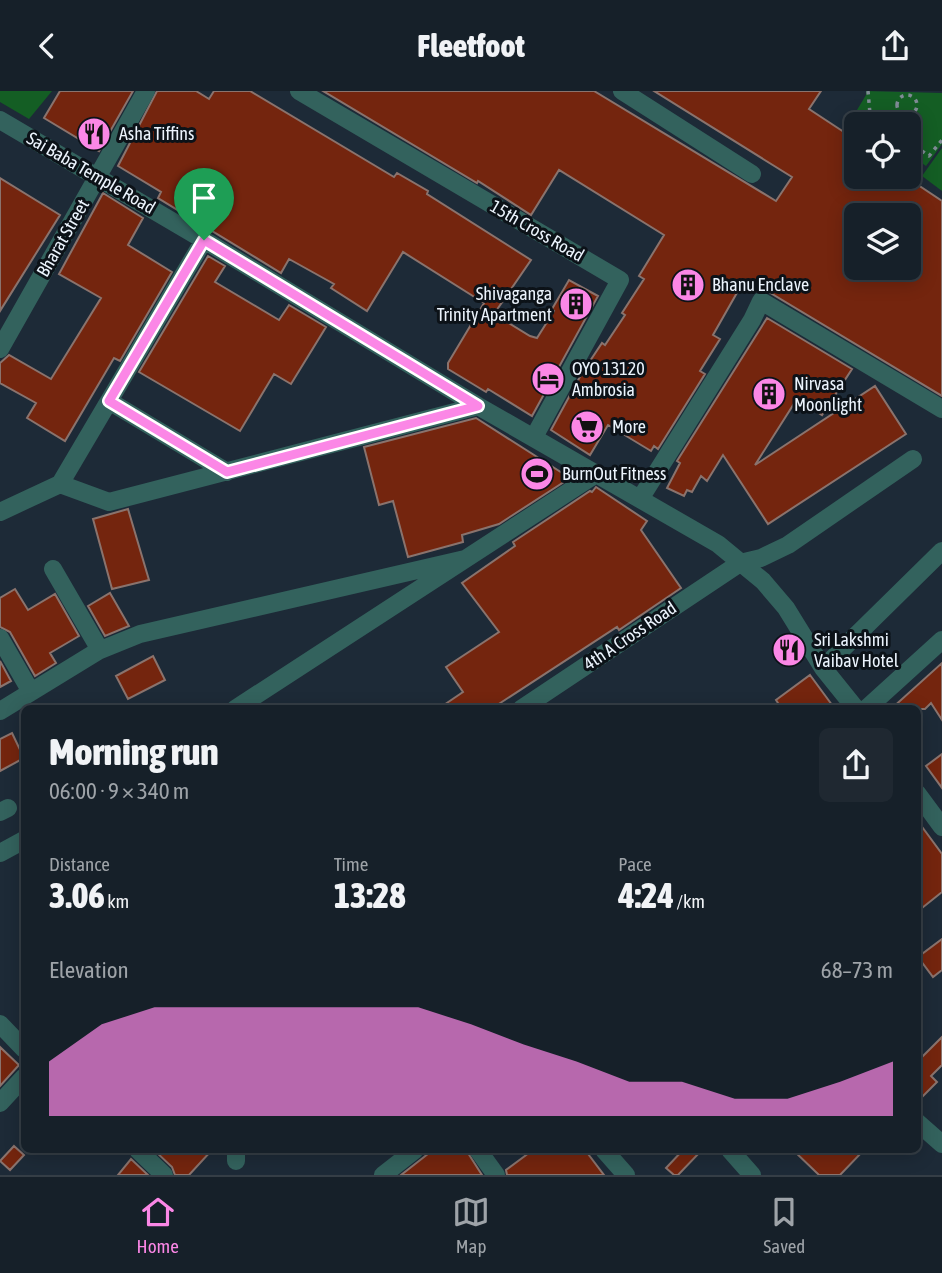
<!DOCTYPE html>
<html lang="en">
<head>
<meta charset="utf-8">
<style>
	body { margin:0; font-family:"Asap Condensed",sans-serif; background:#1f2831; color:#f1f3f6; height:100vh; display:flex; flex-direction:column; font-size:26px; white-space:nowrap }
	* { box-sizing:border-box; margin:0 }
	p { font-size:23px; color:#9ea3a8 }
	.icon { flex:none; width:38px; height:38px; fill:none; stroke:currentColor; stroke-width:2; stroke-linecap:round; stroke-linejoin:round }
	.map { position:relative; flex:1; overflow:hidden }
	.sheet { position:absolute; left:21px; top:614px; width:900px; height:448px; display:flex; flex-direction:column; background:#162029; border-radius:10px; box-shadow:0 4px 18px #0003,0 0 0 2px #353e46 }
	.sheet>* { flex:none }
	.buttons { position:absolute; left:844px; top:21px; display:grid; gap:14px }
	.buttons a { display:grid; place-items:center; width:77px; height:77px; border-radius:10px; background:#162029; box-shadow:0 4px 18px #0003,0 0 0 2px #353e46; font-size:35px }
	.pin { position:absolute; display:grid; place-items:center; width:60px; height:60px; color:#fff; margin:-72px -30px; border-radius:50% 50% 50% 0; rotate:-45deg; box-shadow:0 0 7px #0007 }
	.pin .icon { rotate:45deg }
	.round { display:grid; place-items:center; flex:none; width:74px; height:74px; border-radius:10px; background:#1f2831 }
	.head { display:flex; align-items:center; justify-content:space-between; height:119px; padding:0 28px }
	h1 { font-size:38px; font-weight:800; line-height:52px }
	.metrics { display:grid; grid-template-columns:repeat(3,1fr); gap:10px; height:119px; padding:7px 28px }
	.metrics div { display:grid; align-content:center }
	.metrics b { font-size:35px; font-weight:800 }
	.metrics small { font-size:19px; font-weight:400 }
	.metrics p { font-size:19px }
	.chart { height:196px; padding:14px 28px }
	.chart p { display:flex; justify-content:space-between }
	.chart svg { width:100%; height:126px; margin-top:7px; fill:#fb87e6; opacity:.7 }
	header { display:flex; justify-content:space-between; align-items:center; height:91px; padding:0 28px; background:#162029; font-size:32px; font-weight:800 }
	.menu { display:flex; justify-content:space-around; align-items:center; height:98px; border-top:2px solid #353e46; background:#162029; font-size:19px; color:#9ea3a8 }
	.menu a { display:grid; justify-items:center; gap:4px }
	.menu .on { color:#fb87e6 }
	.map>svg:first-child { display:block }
</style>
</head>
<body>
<header><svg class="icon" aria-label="back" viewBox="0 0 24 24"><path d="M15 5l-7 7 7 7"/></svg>Fleetfoot<svg class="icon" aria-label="share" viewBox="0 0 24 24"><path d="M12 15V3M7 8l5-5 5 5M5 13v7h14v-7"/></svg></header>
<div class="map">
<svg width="942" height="1084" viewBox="0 0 942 1084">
	<rect width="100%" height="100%" fill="#1d2a37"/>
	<path fill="#145e24" d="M0,0H52L29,28L0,11Z
		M866,0L942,2V53L926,75L908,62V33H868L854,24L866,4Z
		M942,57V100L922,85Z"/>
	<path fill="#74250e" stroke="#8a736d" stroke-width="2" fill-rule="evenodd" d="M60,0H133L99,60L44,27Z
		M157,0H196L209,8L214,0H250L394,86L397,82L428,100L427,103L531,169L494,223L530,245L537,247L554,220L552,218L569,189L598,205L532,325L488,298L486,301L448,278V272L484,212L403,161L367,220L331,197L334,193L289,168L281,182L158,107L161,101L118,75Z
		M323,0H594L776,110L792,86L654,0H821L809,18L856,49V86H906L942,110V305L767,200L760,199L754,201L742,193L713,244L720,248L700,280L705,283L658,358L654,355L651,360L608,334L590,364L551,339L582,282L602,252L605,254L625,224L622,222L644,188L639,185L664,144L559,79L531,124L478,90L477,92ZM856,124H908V177H856Z
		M0,87L60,124L0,220Z
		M103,102L143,127L128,154L172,181L120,270L114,267L65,350L27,327L36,312L0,292V272L9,264L51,288L101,207L59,183Z
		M208,165L225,175L215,191L279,229L289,214L326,236L291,293L274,283L240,340L139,281Z
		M767,227L852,278L822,324L797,308L755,374L875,295L906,343L768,433L723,364L707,390L701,385L692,401L687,399L684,405L667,397L680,372L677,370Z
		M476,327L570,387L499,433L462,444L463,451L408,466L393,410L379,414L364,356Z
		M596,396L647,430L641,439L681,497L619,539L617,536L491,618H438L463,601L446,576L499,541L462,492L515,455L513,451L590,400L592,401Z
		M128,418L149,489L112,498L93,428Z
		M15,498L28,519L55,503L79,545L50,562L56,572L35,585L10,541L0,536V507Z
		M110,502L129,535L105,545L88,515Z
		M153,565L165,589L128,608L116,585Z
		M0,570L11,590L0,596Z
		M942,572V629L931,612L925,618H891Z
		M810,584L835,618H782L776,609Z
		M12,642L24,667L0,680V648Z
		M942,663V697L926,675Z
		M917,729L942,763V801L917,821Z
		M942,848V879L933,886L918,866Z
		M942,946V974L931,985L937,991L917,1011V971Z
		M0,956L19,974L0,995Z
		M14,1055L24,1064L10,1079L0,1070Z
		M154,1059H212L189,1084H175L172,1076Z
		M433,1059H466L482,1084H401Z
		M533,1059H585L604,1084H507L506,1079Z
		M683,1059H702L678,1084H674L666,1077Z
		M793,1059H864L840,1084H819Z
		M131,1068L148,1084H118Z"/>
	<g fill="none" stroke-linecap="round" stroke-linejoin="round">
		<path stroke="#808b96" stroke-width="3.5" stroke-dasharray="3.5 5" stroke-linecap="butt" d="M868,0L870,23L885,33
			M897 14a10 10 0 1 1 20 0a10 10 0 1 1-20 0Z
			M893,33L901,22
			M908,50L929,65L942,49"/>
		<path stroke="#33625d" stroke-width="18" d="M299,0L620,189L534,346
			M622,0L752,83
			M0,29L204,149L478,315L718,453L763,490L786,517L823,577L856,618
			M0,258L146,0
			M109,310L227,381
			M60,393L109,411L478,315
			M640,408L752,229L761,210L942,318
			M0,421L60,393L204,149
			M53,478L100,559
			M0,547L31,601
			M823,577L942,460
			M235,618L596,383
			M521,618L740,472L761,467L788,454L913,368
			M866,618L942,549
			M0,620L98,560L140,543L465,468
			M917,702L942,736
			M0,721L8,717
			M0,762L24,749
			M0,933L24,958
			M0,1012L24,986
			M917,1031L942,1053
			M138,1059L164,1084
			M478,1059L496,1084
			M604,1059L626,1084
			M730,1059L752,1084
			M236,1070V1059
			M383,1084L415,1059"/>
	</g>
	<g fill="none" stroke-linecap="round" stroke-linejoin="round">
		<defs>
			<path id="route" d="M204,149L478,315L227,381L109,310Z"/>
		</defs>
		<use href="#route" stroke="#fff" stroke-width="14"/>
		<use href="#route" stroke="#fb87e6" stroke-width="9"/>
	</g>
	<defs>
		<symbol id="restaurant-disc" viewBox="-11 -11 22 22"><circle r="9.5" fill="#fb87e6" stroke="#0c1218"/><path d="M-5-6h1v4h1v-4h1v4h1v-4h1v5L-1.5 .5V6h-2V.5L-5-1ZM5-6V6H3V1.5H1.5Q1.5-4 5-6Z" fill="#111"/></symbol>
		<symbol id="building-disc" viewBox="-11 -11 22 22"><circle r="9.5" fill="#fb87e6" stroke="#0c1218"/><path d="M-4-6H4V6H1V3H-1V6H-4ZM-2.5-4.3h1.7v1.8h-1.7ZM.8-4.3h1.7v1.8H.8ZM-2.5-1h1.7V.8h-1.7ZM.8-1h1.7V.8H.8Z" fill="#111"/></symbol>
		<symbol id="hotel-disc" viewBox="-11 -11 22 22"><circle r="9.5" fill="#fb87e6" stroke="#0c1218"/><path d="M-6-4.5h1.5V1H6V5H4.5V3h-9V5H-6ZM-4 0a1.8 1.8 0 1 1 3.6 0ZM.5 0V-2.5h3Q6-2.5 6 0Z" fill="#111"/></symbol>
		<symbol id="supermarket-disc" viewBox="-11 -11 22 22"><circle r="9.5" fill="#fb87e6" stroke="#0c1218"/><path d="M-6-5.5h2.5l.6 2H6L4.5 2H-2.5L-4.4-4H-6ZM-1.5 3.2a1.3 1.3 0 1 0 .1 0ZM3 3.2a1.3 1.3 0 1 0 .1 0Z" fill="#111"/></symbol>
		<symbol id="stadium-disc" viewBox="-11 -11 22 22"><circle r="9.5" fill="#fb87e6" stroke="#0c1218"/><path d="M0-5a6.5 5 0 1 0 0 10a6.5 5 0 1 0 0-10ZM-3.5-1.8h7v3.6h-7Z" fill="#111"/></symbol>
	</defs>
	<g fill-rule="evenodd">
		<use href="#restaurant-disc" x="75" y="24" width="38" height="38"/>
		<use href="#building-disc" x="669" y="175" width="38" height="38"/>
		<use href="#building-disc" x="557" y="194" width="38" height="38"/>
		<use href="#hotel-disc" x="529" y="269" width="38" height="38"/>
		<use href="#building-disc" x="750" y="284" width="38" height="38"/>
		<use href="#supermarket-disc" x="568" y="317" width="38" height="38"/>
		<use href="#stadium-disc" x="518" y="364" width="38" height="38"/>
		<use href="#restaurant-disc" x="770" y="540" width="38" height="38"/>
	</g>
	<g text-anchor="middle" stroke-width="6" stroke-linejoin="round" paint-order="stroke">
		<g font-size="18" fill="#ecf4fd" stroke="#0c1218" text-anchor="start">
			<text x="119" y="49">Asha Tiffins</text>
			<text x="712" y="200">Bhanu Enclave</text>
			<text x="552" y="209" text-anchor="end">Shivaganga<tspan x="552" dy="21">Trinity Apartment</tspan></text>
			<text x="572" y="284">OYO 13120<tspan x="572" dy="21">Ambrosia</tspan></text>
			<text x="794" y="299">Nirvasa<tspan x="794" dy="21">Moonlight</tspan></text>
			<text x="612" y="342">More</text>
			<text x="562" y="389">BurnOut Fitness</text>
			<text x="814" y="555">Sri Lakshmi<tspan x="814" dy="21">Vaibav Hotel</tspan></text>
		</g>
		<g font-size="18" fill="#ecf4fd" stroke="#0c1218">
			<text transform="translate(91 82) rotate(30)" y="6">Sai Baba Temple Road</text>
			<text transform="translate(537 140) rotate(30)" y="6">15th Cross Road</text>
			<text transform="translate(63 147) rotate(-60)" y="6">Bharat Street</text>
			<text transform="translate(630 545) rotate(-34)" y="6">4th A Cross Road</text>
		</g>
	</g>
</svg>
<div class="buttons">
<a><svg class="icon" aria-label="locate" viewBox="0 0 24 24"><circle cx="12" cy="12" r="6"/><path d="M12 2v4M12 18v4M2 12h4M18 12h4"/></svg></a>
<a><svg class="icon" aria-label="layers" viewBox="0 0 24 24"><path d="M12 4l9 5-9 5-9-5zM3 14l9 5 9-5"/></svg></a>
</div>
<div class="pin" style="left:204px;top:149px;background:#1e9e55"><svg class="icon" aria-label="arrive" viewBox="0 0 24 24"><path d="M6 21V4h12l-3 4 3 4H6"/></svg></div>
<section class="sheet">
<div class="head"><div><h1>Morning run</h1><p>06:00 · 9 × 340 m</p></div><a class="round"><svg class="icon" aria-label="share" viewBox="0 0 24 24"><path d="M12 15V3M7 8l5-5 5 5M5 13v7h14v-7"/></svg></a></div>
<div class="metrics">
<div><p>Distance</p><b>3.06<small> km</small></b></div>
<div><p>Time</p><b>13:28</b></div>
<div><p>Pace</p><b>4:24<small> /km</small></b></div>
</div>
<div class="chart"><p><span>Elevation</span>68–73 m</p>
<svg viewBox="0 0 160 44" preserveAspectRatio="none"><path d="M0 44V25L10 12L20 6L30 6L40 6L50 6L60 6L70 6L80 12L90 19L100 25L110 32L120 32L130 38L140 38L150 32L160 25V44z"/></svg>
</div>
</section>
</div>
<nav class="menu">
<a class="on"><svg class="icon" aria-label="home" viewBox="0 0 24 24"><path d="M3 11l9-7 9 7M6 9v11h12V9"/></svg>Home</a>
<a><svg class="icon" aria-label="map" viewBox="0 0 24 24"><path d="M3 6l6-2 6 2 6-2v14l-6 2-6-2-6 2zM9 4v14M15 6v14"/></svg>Map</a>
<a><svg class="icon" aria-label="saved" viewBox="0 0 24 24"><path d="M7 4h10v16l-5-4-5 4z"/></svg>Saved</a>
</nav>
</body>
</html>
